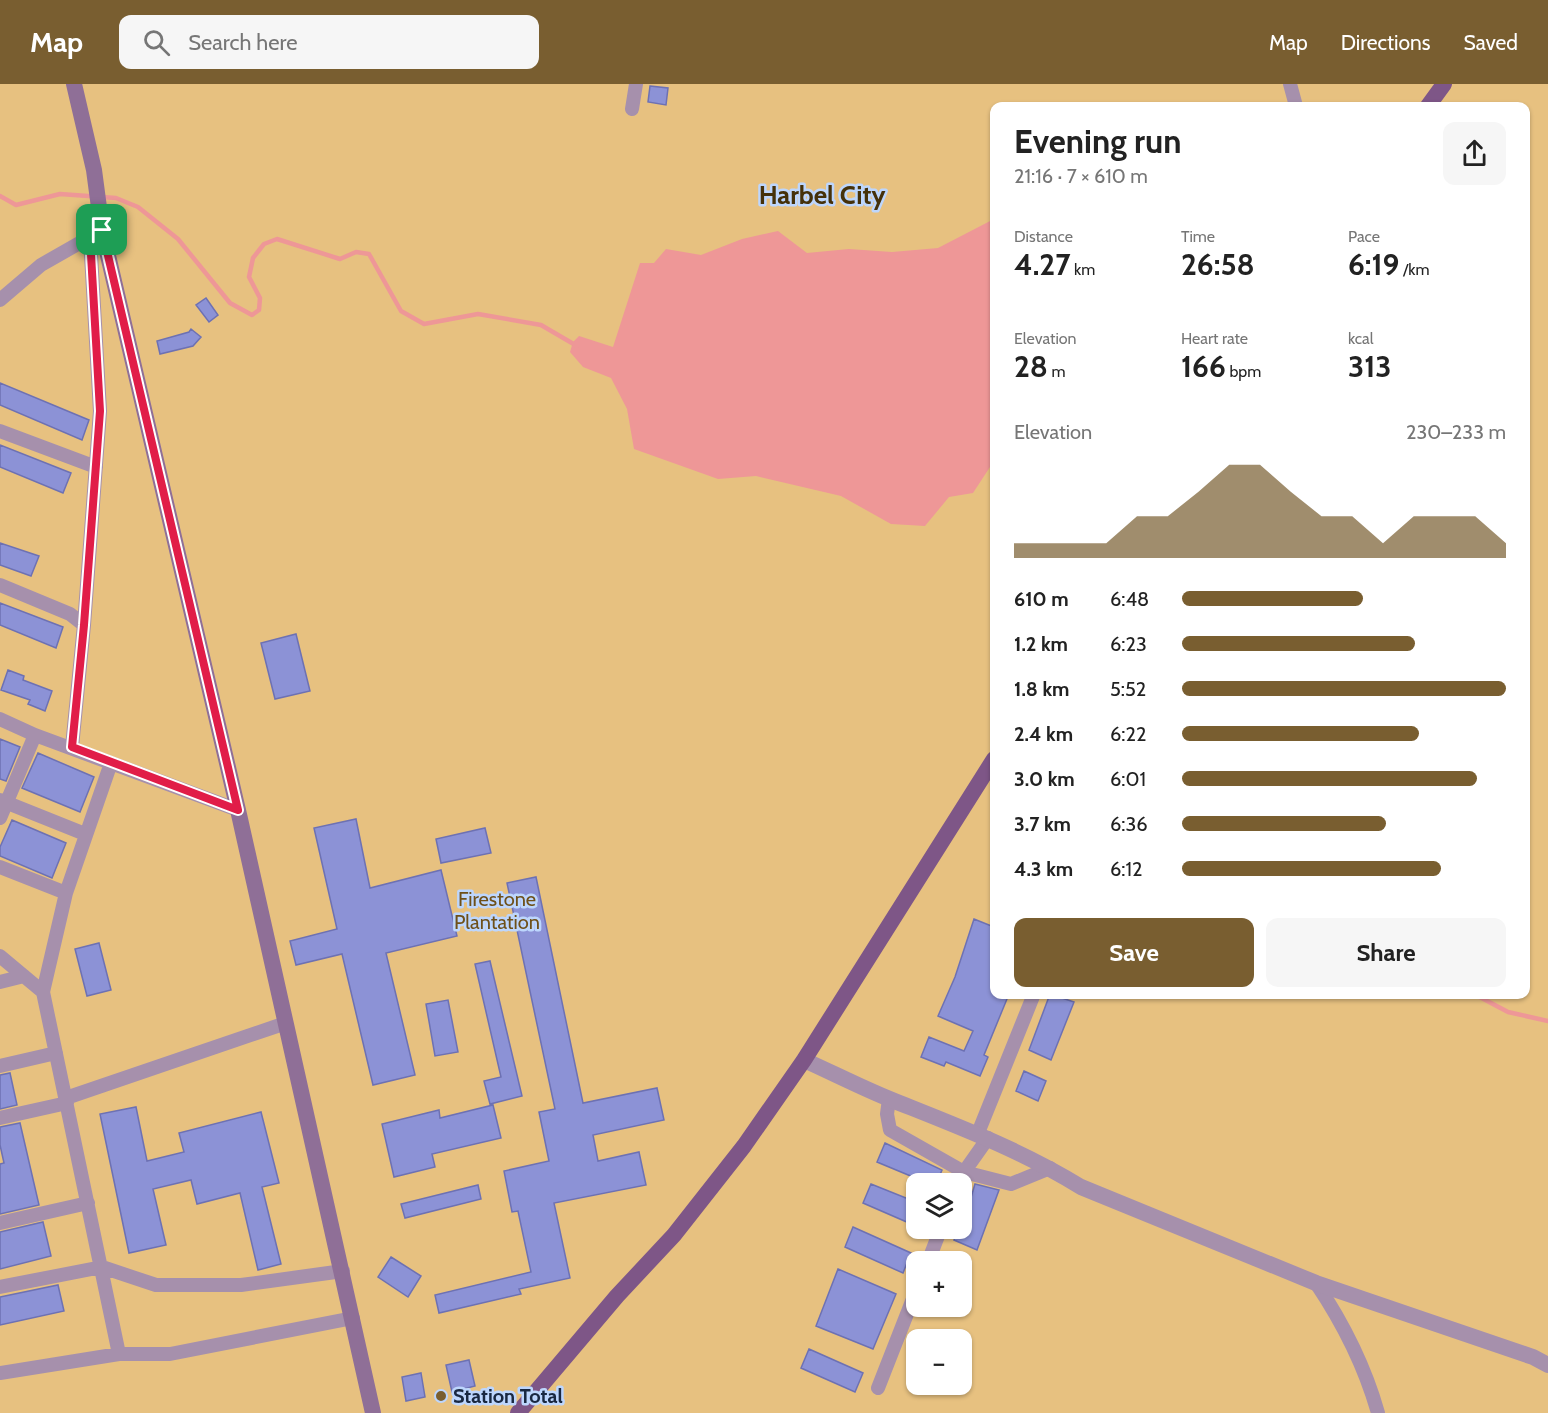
<!DOCTYPE html>
<html lang="en">
<head>
<meta charset="utf-8">
<style>
	body { margin:0; font-family:Cabin,sans-serif; background:#f6f6f6; color:#222; height:100vh; display:flex; flex-direction:column; font-size:22px; white-space:nowrap }
	* { box-sizing:border-box; margin:0 }
	p { font-size:20px; color:#767676 }
	.icon { flex:none; width:33px; height:33px; fill:none; stroke:currentColor; stroke-width:2; stroke-linecap:round; stroke-linejoin:round }
	.map { position:relative; flex:1; overflow:hidden }
	.side { position:absolute; left:990px; top:18px; width:540px; height:897px; display:flex; flex-direction:column; background:#fff; border-radius:12px; box-shadow:0 2px 4px #0004 }
	.side>* { flex:none }
	.buttons { position:absolute; left:906px; top:1089px; display:grid; gap:12px }
	.buttons a { display:grid; place-items:center; width:66px; height:66px; border-radius:12px; background:#fff; box-shadow:0 2px 4px #0004; font-size:30px }
	.pin { position:absolute; display:grid; place-items:center; width:51px; height:51px; color:#fff; margin:-26px; border-radius:12px; box-shadow:0 3px 9px #0006 }
	.round { display:grid; place-items:center; flex:none; width:63px; height:63px; border-radius:12px; background:#f6f6f6 }
	.summary { display:flex; align-items:center; justify-content:space-between; height:102px; padding:0 24px }
	h1 { font-size:33px; font-weight:700; line-height:45px }
	.metrics { display:grid; grid-template-columns:repeat(3,1fr); gap:9px; height:102px; padding:6px 24px }
	.metrics div { display:grid; align-content:center }
	.metrics b { font-size:30px; font-weight:700 }
	.metrics small { font-size:16px; font-weight:400 }
	.metrics p { font-size:16px }
	.chart { height:168px; padding:12px 24px }
	.chart p { display:flex; justify-content:space-between }
	.chart svg { width:100%; height:108px; margin-top:6px; fill:#795e30; opacity:.7 }
	.action { display:flex; gap:12px; margin-top:auto; padding:12px 24px }
	.action a { flex:1; height:69px; border-radius:12px; background:#795e30; color:#fff; font-size:24px; font-weight:700; line-height:69px; text-align:center }
	.action a+a { background:#f6f6f6; color:#222 }
	ul { padding:0 24px; list-style:none; font-size:20px }
	li { display:grid; grid-template-columns:96px 72px 1fr; align-items:center; height:45px }
	li i { height:15px; border-radius:8px; background:#795e30 }
	header { display:flex; align-items:center; gap:36px; box-sizing:border-box; height:84px; padding:0 30px; background:#795e30; color:#fff }
	header strong { font-size:28px }
	nav { display:flex; gap:33px; margin-inline-start:auto; font-size:21px }
	.search { width:420px; height:54px; background:#f6f6f6; display:flex; align-items:center; gap:15px; box-sizing:border-box; padding:0 21px; border-radius:12px; color:#767676; font-size:22px }
	.map>svg:first-child { display:block }
</style>
</head>
<body>
<header>
<strong>Map</strong>
<div class="search"><svg class="icon" aria-label="search" viewBox="0 0 24 24"><circle cx="10" cy="10" r="6"/><path d="M15 15l6 6"/></svg>Search here</div>
<nav><a>Map</a><a>Directions</a><a>Saved</a></nav>
</header>
<div class="map">
<svg width="1548" height="1329" viewBox="0 0 1548 1329">
	<rect width="100%" height="100%" fill="#bdd6fd"/>
	<path fill="#e7c180" fill-rule="evenodd" d="M0,0H1548V1329H0ZM994,22H1526V910H994ZM916,1100H962V1144H916ZM916,1178H962V1222H916ZM916,1256H962V1300H916Z"/>
	<path fill="#ee9797" d="M994,135V382L990,383L973,409L949,413L925,442L891,440L841,412L756,392L718,395L634,365L627,325L611,294L583,283L570,268L573,258L579,252L613,263L640,179H654L666,165L701,171L742,155L778,147L807,169L849,165L892,168L938,164Z"/>
	<g fill="none" stroke-linecap="round" stroke-linejoin="round">
		<path stroke="#ee9797" stroke-width="4.5" d="M0,112L16,121L60,110L116,114L138,123L178,155L230,219L252,231L259,226L260,214L249,193L253,174L264,160L277,155L340,175L356,168L369,170L401,227L424,240L478,230L541,241L577,262
			M1474,910L1508,928L1548,937"/>
	</g>
	<path fill="#8c92d6" stroke="#6d71b3" stroke-width="1.5" d="M650,2L668,4L666,21L648,18Z
		M206,214L218,231L209,238L196,221Z
		M191,245L201,253L193,262L160,270L157,257L189,248Z
		M0,299L89,336L82,356L0,321Z
		M0,361L71,389L63,409L0,383Z
		M0,459L39,472L31,492L0,481Z
		M0,519L63,543L56,564L0,541Z
		M296,550L310,607L275,615L261,559Z
		M8,586L24,592L23,596L52,607L45,627L28,620L30,616L1,606Z
		M0,655L20,663L6,697L0,695Z
		M38,669L94,693L80,728L22,704Z
		M356,735L370,804L441,786L457,852L386,869L415,991L373,1001L342,870L296,881L290,857L337,845L314,744Z
		M12,736L66,759L52,794L0,772V763Z
		M485,744L491,769L441,779L436,755Z
		M536,793L583,1019L657,1004L664,1036L593,1051L598,1077L639,1068L646,1101L554,1119L570,1194L519,1205L521,1210L439,1229L435,1211L531,1188L518,1127L512,1128L504,1087L549,1077L539,1028L555,1025L507,799Z
		M974,835L994,843V910H1009L984,971L988,973L980,992L946,978L944,982L921,973L929,953L964,967L973,947L938,932L955,893Z
		M99,859L111,906L87,912L75,865Z
		M490,877L522,1012L490,1020L484,997L501,993L475,880Z
		M1050,910L1074,918L1051,976L1029,966Z
		M448,916L458,968L435,972L426,920Z
		M1024,987L1046,997L1038,1017L1016,1007Z
		M10,989L17,1021L0,1025V991Z
		M493,1021L501,1054L432,1070L435,1083L394,1093L382,1040L439,1026L440,1034Z
		M136,1023L147,1077L184,1068L179,1049L261,1028L279,1099L262,1103L281,1180L258,1186L240,1109L197,1120L191,1096L153,1105L166,1161L129,1169L100,1030Z
		M20,1039L39,1121L0,1130V1080L4,1079L0,1061V1043Z
		M885,1059L942,1086L936,1100H910L913,1093L877,1078Z
		M871,1100L916,1118V1142L863,1119Z
		M975,1100L999,1106L977,1166L954,1156L959,1144H962Z
		M478,1101L481,1115L405,1134L401,1120Z
		M43,1138L51,1172L0,1185V1148Z
		M853,1143L911,1169L903,1189L845,1163Z
		M391,1173L421,1192L408,1213L378,1193Z
		M838,1185L896,1210L873,1265L816,1242Z
		M58,1201L64,1227L0,1241V1213Z
		M809,1265L863,1289L855,1308L801,1284Z
		M469,1276L475,1302L452,1308L446,1281Z
		M421,1289L425,1313L406,1317L402,1293Z"/>
	<g fill="none" stroke-linecap="round" stroke-linejoin="round">
		<path stroke="#a690ac" stroke-width="14" d="M1290,0L1296,22
			M632,25L636,0
			M0,216L41,181L90,153
			M0,347L96,383
			M0,501L70,530L84,541
			M0,635L35,651L238,726
			M72,663L84,541L100,327L90,153L102,146
			M111,679L66,809L43,908L119,1270
			M0,716L85,750
			M0,734L35,651
			M0,783L66,809
			M0,872L43,908
			M0,898L24,892
			M0,982L56,969
			M66,1014L286,939
			M889,1015L887,1030L890,1046L964,1088L1011,1100L1050,1084
			M0,1034L67,1019
			M978,1049L1034,910
			M959,1100L964,1088L988,1054
			M0,1139L88,1119
			M928,1178L941,1144
			M1316,1199C1343,1239 1365,1283 1378,1329
			M0,1203L102,1183L156,1201H241L343,1187
			M0,1289L119,1270H170L353,1234
			M878,1304L916,1207"/>
		<path stroke="#a690ac" stroke-width="16" d="M804,976C833,989 862,1004 892,1016C957,1042 1021,1066 1081,1103L1316,1199L1533,1273L1548,1281"/>
		<path stroke="#8f6f97" stroke-width="16" d="M74,0L94,86L102,146L238,726L373,1329"/>
		<path stroke="#7e5687" stroke-width="16" d="M1428,22L1444,0
			M518,1329L617,1212L674,1151L744,1062L804,976L994,675"/>
	</g>
	<g fill="none" stroke-linecap="round" stroke-linejoin="round">
		<defs>
			<path id="route" d="M102,146L238,726L72,663L84,541L100,327L90,153Z"/>
		</defs>
		<use href="#route" stroke="#fff" stroke-width="12"/>
		<use href="#route" stroke="#e11d48" stroke-width="8"/>
	</g>
	<circle fill="#795e30" stroke="#bdd6fd" stroke-width="2" cx="441" cy="1312" r="6"/>
	<g text-anchor="middle" stroke-width="5" stroke-linejoin="round" paint-order="stroke">
		<g font-size="20" fill="#6e5019" stroke="#bdd6fd">
			<text x="497" y="822">Firestone<tspan x="497" dy="23">Plantation</tspan></text>
		</g>
		<g font-size="20" font-weight="bold" fill="#192841" stroke="#bdd6fd" text-anchor="start">
			<text x="453" y="1319">Station Total</text>
		</g>
		<g font-size="26" font-weight="bold" fill="#45310a" stroke="#bdd6fd">
			<text x="822" y="120">Harbel City</text>
		</g>
	</g>
</svg>
<div class="buttons">
<a><svg class="icon" aria-label="layers" viewBox="0 0 24 24"><path d="M12 4l9 5-9 5-9-5zM3 14l9 5 9-5"/></svg></a>
<a>+</a>
<a>−</a>
</div>
<div class="pin" style="left:102px;top:146px;background:#1e9e55"><svg class="icon" aria-label="arrive" viewBox="0 0 24 24"><path d="M6 21V4h12l-3 4 3 4H6"/></svg></div>
<section class="side">
<div class="summary"><div><h1>Evening run</h1><p>21:16 · 7 × 610 m</p></div><a class="round"><svg class="icon" aria-label="share" viewBox="0 0 24 24"><path d="M12 15V3M7 8l5-5 5 5M5 13v7h14v-7"/></svg></a></div>
<div class="metrics">
<div><p>Distance</p><b>4.27<small> km</small></b></div>
<div><p>Time</p><b>26:58</b></div>
<div><p>Pace</p><b>6:19<small> /km</small></b></div>
</div>
<div class="metrics">
<div><p>Elevation</p><b>28<small> m</small></b></div>
<div><p>Heart rate</p><b>166<small> bpm</small></b></div>
<div><p>kcal</p><b>313</b></div>
</div>
<div class="chart"><p><span>Elevation</span>230–233 m</p>
<svg viewBox="0 0 160 44" preserveAspectRatio="none"><path d="M0 44V38L10 38L20 38L30 38L40 27L50 27L60 17L70 6L80 6L90 17L100 27L110 27L120 38L130 27L140 27L150 27L160 38V44z"/></svg>
</div>
<ul>
<li><b>610 m</b>6:48<i style="width:56%"></i></li>
<li><b>1.2 km</b>6:23<i style="width:72%"></i></li>
<li><b>1.8 km</b>5:52<i style="width:100%"></i></li>
<li><b>2.4 km</b>6:22<i style="width:73%"></i></li>
<li><b>3.0 km</b>6:01<i style="width:91%"></i></li>
<li><b>3.7 km</b>6:36<i style="width:63%"></i></li>
<li><b>4.3 km</b>6:12<i style="width:80%"></i></li>
</ul>
<div class="action"><a>Save</a><a>Share</a></div>
</section>
</div>
</body>
</html>
